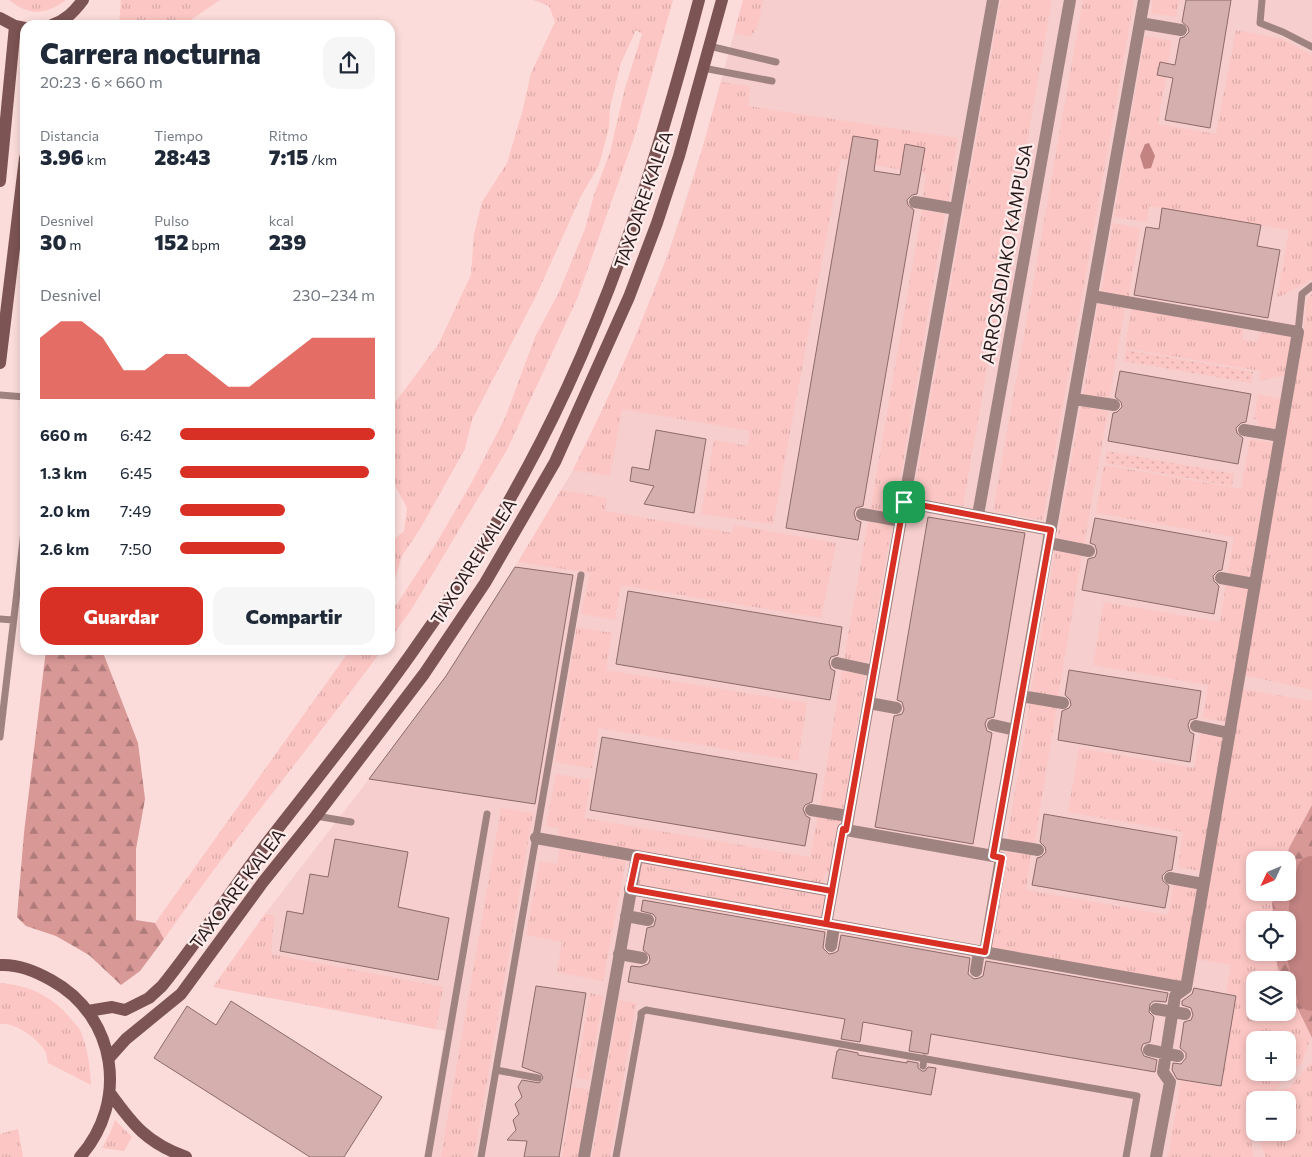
<!DOCTYPE html>
<html lang="es">
<head>
<meta charset="utf-8">
<style>
	body { margin:0; font-family:Commissioner,sans-serif; background:#f6f6f7; color:#1f2937; height:100vh; display:flex; flex-direction:column; font-size:19px; white-space:nowrap }
	* { box-sizing:border-box; margin:0 }
	p { font-size:16px; color:#747a83 }
	.icon { flex:none; width:28px; height:28px; fill:none; stroke:currentColor; stroke-width:2; stroke-linecap:round; stroke-linejoin:round }
	.map { position:relative; flex:1; overflow:hidden }
	.sheet { position:absolute; left:20px; top:20px; width:375px; height:635px; display:flex; flex-direction:column; background:#fff; border-radius:15px; box-shadow:0 2px 8px #0003 }
	.sheet>* { flex:none }
	.needle { width:32px; rotate:226deg }
	.fabs { position:absolute; left:1246px; top:851px; display:grid; gap:10px }
	.fabs a { display:grid; place-items:center; width:50px; height:50px; border-radius:10px; background:#fff; box-shadow:0 2px 8px #0003; font-size:25px }
	.pin { position:absolute; display:grid; place-items:center; width:42px; height:42px; color:#fff; margin:-21px; border-radius:10px; box-shadow:0 2px 8px #0006 }
	.round { display:grid; place-items:center; flex:none; width:52px; height:52px; border-radius:15px; background:#f6f6f7 }
	.headline { display:flex; align-items:center; justify-content:space-between; height:85px; padding:0 20px }
	h1 { font-size:28px; font-weight:800; line-height:38px }
	.stats { display:grid; grid-template-columns:repeat(3,1fr); gap:8px; height:85px; padding:5px 20px }
	.stats div { display:grid; align-content:center }
	.stats b { font-size:21px; font-weight:800 }
	.stats small { font-size:14px; font-weight:400 }
	.stats p { font-size:14px }
	.chart { height:140px; padding:10px 20px }
	.chart p { display:flex; justify-content:space-between }
	.chart svg { width:100%; height:90px; margin-top:5px; fill:#d93025; opacity:.7 }
	.primary-button { display:flex; gap:10px; margin-top:auto; padding:10px 20px }
	.primary-button a { flex:1; height:58px; border-radius:15px; background:#d93025; color:#fff; font-size:20px; font-weight:800; line-height:58px; text-align:center }
	.primary-button a+a { background:#f6f6f7; color:#1f2937 }
	ul { padding:0 20px; list-style:none; font-size:16px }
	li { display:grid; grid-template-columns:80px 60px 1fr; align-items:center; height:38px }
	li i { height:12px; border-radius:6px; background:#d93025 }
	.map>svg:first-child { display:block }
</style>
</head>
<body>
<div class="map">
<svg width="1312" height="1157" viewBox="0 0 1312 1157">
	<defs>
		<pattern id="grass-tufts" width="24" height="20" patternUnits="userSpaceOnUse" patternTransform="scale(1.25)"><rect width="24" height="20" fill="#fcc6c4"/><path d="M3 7l-1-3M5 7V3M7 7l1-3M15 17l-1-3M17 17v-4M19 17l1-3" fill="none" stroke="#d8aaa8"/></pattern>
		<pattern id="forest-firs" width="22" height="20" patternUnits="userSpaceOnUse" patternTransform="scale(1.25)"><rect width="22" height="20" fill="#d89896"/><path d="M5 1l3.5 6h-7zM16 11l3.5 6h-7z" fill="#af7b7a"/></pattern>
		<pattern id="garden-dots" width="8" height="8" patternUnits="userSpaceOnUse" patternTransform="scale(1.25)"><rect width="8" height="8" fill="#fcc6c4"/><path d="M2 2h.1M6 6h.1" fill="none" stroke="#d8aaa8" stroke-width="1.8" stroke-linecap="round"/></pattern>
	</defs>
	<rect width="100%" height="100%" fill="#fbdcda"/>
	<path fill="#f5cecd" fill-rule="evenodd" d="M743,0H1312V1061L1286,1091L1249,1099L1255,1121V1132L1258,1133L1265,1157H424L445,1031L213,987L265,914L369,779L446,676L518,562L573,470L605,406L630,350L668,254L705,140ZM1255,860H1288V892H1255ZM1255,920H1288V952H1255ZM1255,980H1288V1012H1255ZM1255,1040H1288V1072H1255Z"/>
	<path fill="url(#grass-tufts)" fill-rule="evenodd" d="M9,0H66C46,15 29,16 9,0Z
		M121,0H220L192,19L187,25H119Z
		M533,0H673L634,138L577,299L507,450L411,610L390,639V610L397,604L434,547L472,482L505,418L535,337L559,292L585,229L594,195L610,152L625,88L642,34L636,30L621,63L610,107L609,127L599,165L581,196L536,296L472,420L465,449L420,529L402,556L392,589L390,590V543L404,531L407,508L390,476V403L397,400L438,345L471,275L474,234L482,202L507,163L523,109L531,73L555,22L549,6Z
		M743,0H763C760,12 760,29 750,37L734,33Z
		M1001,0H1052L963,506L913,497Z
		M1083,0H1134L1043,520L993,511Z
		M1153,0H1179L1176,17L1151,13Z
		M1236,30L1282,39L1312,55V278L1304,284L1277,298L1289,230L1149,206L1147,222L1114,217L1145,36L1172,41L1158,124L1216,134Z
		M721,82L750,86L748,106L958,138L948,204L923,200L926,174L841,159L773,524L701,514L714,440L748,446L750,431L622,409L610,476L573,470C608,399 641,328 668,254C689,197 705,140 721,82Z
		M922,210L945,214L894,516L870,512Z
		M1113,223L1140,228L1128,300L1101,295Z
		M1312,294V690L1243,675L1304,329L1307,299Z
		M1098,303L1125,308L1109,400L1083,395Z
		M1131,309L1244,329L1242,339L1257,342L1260,332L1292,337L1286,375L1259,381L1261,371L1125,348Z
		M1258,394L1282,399L1276,429L1258,427L1259,421L1254,419Z
		M1081,406L1108,411L1084,544L1057,539Z
		M1250,439L1273,443L1250,577L1228,573L1234,537L1096,513L1104,465L1241,489Z
		M561,490L607,498L605,511L732,533L734,525L836,543L821,618L621,585L615,620L581,614L590,573L518,562Z
		M868,521L892,525L868,663L844,659Z
		M1055,551L1082,555L1058,697L1031,692Z
		M1226,584L1250,588L1227,722L1203,718L1208,685L1093,665L1104,602L1220,622Z
		M577,627L612,633L606,670L807,703L798,761L599,728L592,768L555,762Z
		M350,650H382C310,747 233,840 164,939L155,923Z
		M842,671L865,675L843,811L820,807Z
		M1242,689L1312,701V805L1289,848L1286,860H1255V892L1276,893L1272,903L1274,920H1255V952L1276,953L1277,965L1284,980H1255V1012H1288V988L1311,1037L1302,1063L1283,1079L1276,1091L1289,1088L1312,1061V1157H1265L1258,1133L1288,1132V1100H1255V1123L1250,1130L1253,1157H1168L1181,1080L1221,1088L1237,995L1226,993L1231,965L1195,959ZM1255,1040H1288V1072H1255Z
		M1030,702L1057,706L1034,845L1007,840Z
		M1201,731L1224,735L1200,871L1178,867L1183,832L1068,812L1079,748L1194,768Z
		M556,774L591,780L584,818L810,857L818,815L841,819L832,874L825,873L823,885L558,838L559,828L546,826Z
		M501,808L533,813L474,1157H441Z
		M560,848L626,860L603,981L557,972L562,942L526,935L540,861L557,864Z
		M1005,851L1031,855L1026,890L1168,915L1174,882L1198,886L1181,983L988,950Z
		M641,861L825,893L821,918L637,885Z
		M265,914L274,915L271,954L443,987L436,1029L213,987Z
		M0,983C28,985 53,996 71,1019C74,1023 79,1027 81,1032C88,1049 90,1067 91,1085L48,1063C47,1060 47,1054 45,1051C38,1039 15,1022 0,1024Z
		M590,993L603,996L589,1080L576,1078Z
		M619,1000L636,1003L610,1157H592Z
		M573,1087L589,1090L578,1157H562Z
		M115,1120L132,1137L124,1151L102,1148L110,1133Z
		M18,1129L23,1157H0V1134Z"/>
	<path fill="url(#forest-firs)" d="M46,650H102L138,743L145,799L136,849V920L155,923L164,939L140,971L121,985L89,955L56,936L26,926L17,917L24,833Z
		M1312,805V1038L1288,988V980H1284L1277,965L1276,953L1288,952V920H1274L1272,903L1276,893L1288,892V860H1286L1289,848Z"/>
	<path fill="url(#garden-dots)" d="M1126,350L1253,372L1251,383L1124,361Z
		M1107,451L1234,474L1232,486L1105,463Z"/>
	<path fill="#c28381" d="M1149,143L1155,156L1151,168L1144,169L1140,156L1145,144Z"/>
	<g fill="none" stroke-linecap="round" stroke-linejoin="round">
		<path stroke="#c28381" stroke-width="5" d="M1303,911L1312,909"/>
		<path stroke="#c28381" stroke-width="30" d="M1312,871L1305,898L1300,949L1312,996"/>
	</g>
	<path fill="#d4afad" stroke="#8c6a68" d="M1186,0H1231L1210,128L1165,120L1173,78L1157,75L1160,62L1175,65L1180,38L1184,37L1189,32L1188,27L1182,22Z
		M853,136L878,140L874,171L900,175L905,144L925,148L917,194L912,195L907,200L908,205L914,210L863,506L856,508L854,513L856,520L861,522L858,540L786,528Z
		M1162,208L1261,225L1257,246L1280,250L1268,318L1134,295L1146,227L1159,229Z
		M1120,371L1251,394L1246,422L1241,423L1236,428L1237,433L1243,438L1238,464L1108,441L1113,413L1117,412L1122,407L1121,402L1115,397Z
		M656,430L706,439L694,513L644,504L654,486L630,481L632,467L649,470Z
		M928,517L1025,533L994,717L987,719L985,724L987,731L992,733L973,844L875,827L894,716L902,714L904,709L902,702L897,700Z
		M1095,518L1227,542L1222,570L1218,571L1213,576L1214,581L1219,586L1214,614L1082,590L1088,559L1095,557L1097,552L1095,545L1090,543Z
		M515,567L573,575L535,804L369,779L446,676Z
		M628,591L842,627L838,655L831,657L829,662L831,669L835,671L830,700L616,664Z
		M1069,670L1201,691L1197,718L1190,720L1188,725L1190,732L1194,734L1190,762L1058,740L1062,711L1069,708L1071,705L1070,700L1065,695Z
		M602,737L817,774L812,802L805,805L803,809L806,816L810,818L805,846L590,810Z
		M1044,814L1177,837L1172,870L1167,871L1162,876L1163,881L1169,886L1165,908L1032,885L1037,858L1041,857L1046,852L1045,847L1040,842Z
		M335,839L408,852L398,907L449,918L438,980L280,951L287,911L303,914L310,874L328,877Z
		M643,900L825,932L823,948L829,954L834,953L838,951L841,935L970,958L968,974L974,979L979,978L983,976L986,961L1168,993L1166,1002L1154,1001L1150,1004L1149,1012L1154,1017L1150,1042L1143,1044L1141,1049L1144,1056L1157,1060L1155,1072L931,1034L928,1054L909,1051L912,1031L863,1022L860,1042L841,1039L845,1019L628,982L631,966L640,967L648,964L650,960L649,955L643,950L647,928L654,926L656,918L653,914L641,911Z
		M536,986L586,993L559,1157H524L527,1141L507,1140L516,1130L513,1120L519,1114L515,1104L522,1097L518,1087L522,1080L539,1083L543,1078L541,1074L522,1067Z
		M1194,988L1236,996L1221,1086L1177,1079L1172,1070L1173,1063L1181,1064L1186,1058V1053L1180,1048L1184,1022L1191,1020L1193,1015L1191,1008L1182,1005V1001L1192,994Z
		M231,1001L382,1097L344,1157H310L154,1058L187,1006L216,1025Z
		M839,1049L858,1053V1055L907,1063V1061L918,1063V1068L922,1071H925L928,1067L936,1068L931,1095L832,1078L837,1051H838Z"/>
	<g fill="none" stroke-linecap="round" stroke-linejoin="round">
		<path stroke="#9f8381" stroke-width="7" d="M1262,0L1260,23L1283,32L1312,47
			M709,46L776,62
			M703,68L772,81
			M1298,332L1302,294L1312,286
			M0,395L25,397
			M0,619L13,620
			M0,737L25,523
			M316,816L351,822
			M923,1066L924,1058
			M496,1070L538,1078
			M428,1157L487,814
			M481,1157L581,575
			M616,1157L641,1017V1013L646,1010L1137,1096L1126,1157"/>
		<path stroke="#9f8381" stroke-width="12" d="M1140,23L1181,30
			M915,202L956,209
			M1092,296L1298,332L1186,988
			M1074,399L1114,405
			M1244,430L1280,436
			M904,502L1051,530
			M862,514L901,521
			M978,515L1070,0
			M1049,543L1089,551
			M1221,578L1254,584
			M837,663L874,671
			M1021,696L1063,703
			M869,703L896,708
			M993,725L1015,730
			M1196,726L1229,733
			M811,810L848,816
			M846,830L993,856
			M536,838L832,891
			M995,843L1038,850
			M1170,878L1203,884
			M630,889L1186,988
			M626,916L648,920
			M826,924L843,829L846,830L993,0
			M831,946L834,926
			M985,952L1001,858L993,856L1144,0
			M619,954L642,958
			M976,971L979,951
			M1156,1009L1185,1014
			M1149,1050L1178,1056
			M584,1157L637,856
			M1156,1157L1170,1082L1163,1072L1175,996L1186,988"/>
		<path stroke="#7c5453" stroke-width="12" d="M0,18L15,26L25,28
			M52,25C66,20 74,12 83,0
			M0,181L15,26
			M0,363L25,158
			M0,965C17,964 37,972 51,980C117,1016 129,1102 80,1157
			M88,1011L112,1007L125,1010L149,998L162,986C198,941 231,891 266,844C315,781 365,719 411,654C471,570 524,481 567,388C625,262 664,134 699,0
			M109,1058L126,1039L181,994L263,882L316,816L424,674L485,583L514,533L555,462L629,297L657,223L679,156L722,0
			M110,1093C133,1125 147,1143 186,1157"/>
	</g>
	<g fill="none" stroke-linecap="round" stroke-linejoin="round">
		<defs>
			<path id="route" d="M904,502L846,830L843,829L826,924L630,889L637,856L832,891L826,924L985,952L1002,858L993,856L1051,530L904,502"/>
		</defs>
		<use href="#route" stroke="#fff" stroke-width="10"/>
		<use href="#route" stroke="#d93025" stroke-width="6"/>
	</g>
	<g text-anchor="middle" stroke-width="4.5" stroke-linejoin="round" paint-order="stroke">
		<g font-size="18" fill="#281a1a" stroke="#fdedec">
			<text transform="translate(644 200) rotate(-71)" y="6">TAXOARE KALEA</text>
			<text transform="translate(1007 254) rotate(-80)" y="6">ARROSADIAKO KAMPUSA</text>
			<text transform="translate(474 562) rotate(-58)" y="6">TAXOARE KALEA</text>
			<text transform="translate(238 889) rotate(-53)" y="6">TAXOARE KALEA</text>
		</g>
	</g>
</svg>
<div class="fabs">
<a><svg class="needle" viewBox="-14 -14 28 28"><path d="M0-13l5 13h-10z" fill="#e53935"/><path d="M0 13l5-13h-10z" fill="#747a83"/></svg></a>
<a><svg class="icon" aria-label="locate" viewBox="0 0 24 24"><circle cx="12" cy="12" r="6"/><path d="M12 2v4M12 18v4M2 12h4M18 12h4"/></svg></a>
<a><svg class="icon" aria-label="layers" viewBox="0 0 24 24"><path d="M12 4l9 5-9 5-9-5zM3 14l9 5 9-5"/></svg></a>
<a>+</a>
<a>−</a>
</div>
<div class="pin" style="left:904px;top:502px;background:#1e9e55"><svg class="icon" aria-label="arrive" viewBox="0 0 24 24"><path d="M6 21V4h12l-3 4 3 4H6"/></svg></div>
<section class="sheet">
<div class="headline"><div><h1>Carrera nocturna</h1><p>20:23 · 6 × 660 m</p></div><a class="round"><svg class="icon" aria-label="share" viewBox="0 0 24 24"><path d="M12 15V3M7 8l5-5 5 5M5 13v7h14v-7"/></svg></a></div>
<div class="stats">
<div><p>Distancia</p><b>3.96<small> km</small></b></div>
<div><p>Tiempo</p><b>28:43</b></div>
<div><p>Ritmo</p><b>7:15<small> /km</small></b></div>
</div>
<div class="stats">
<div><p>Desnivel</p><b>30<small> m</small></b></div>
<div><p>Pulso</p><b>152<small> bpm</small></b></div>
<div><p>kcal</p><b>239</b></div>
</div>
<div class="chart"><p><span>Desnivel</span>230–234 m</p>
<svg viewBox="0 0 160 44" preserveAspectRatio="none"><path d="M0 44V14L10 6L20 6L30 14L40 30L50 30L60 22L70 22L80 30L90 38L100 38L110 30L120 22L130 14L140 14L150 14L160 14V44z"/></svg>
</div>
<ul>
<li><b>660 m</b>6:42<i style="width:100%"></i></li>
<li><b>1.3 km</b>6:45<i style="width:97%"></i></li>
<li><b>2.0 km</b>7:49<i style="width:54%"></i></li>
<li><b>2.6 km</b>7:50<i style="width:54%"></i></li>
</ul>
<div class="primary-button"><a>Guardar</a><a>Compartir</a></div>
</section>
</div>
</body>
</html>
